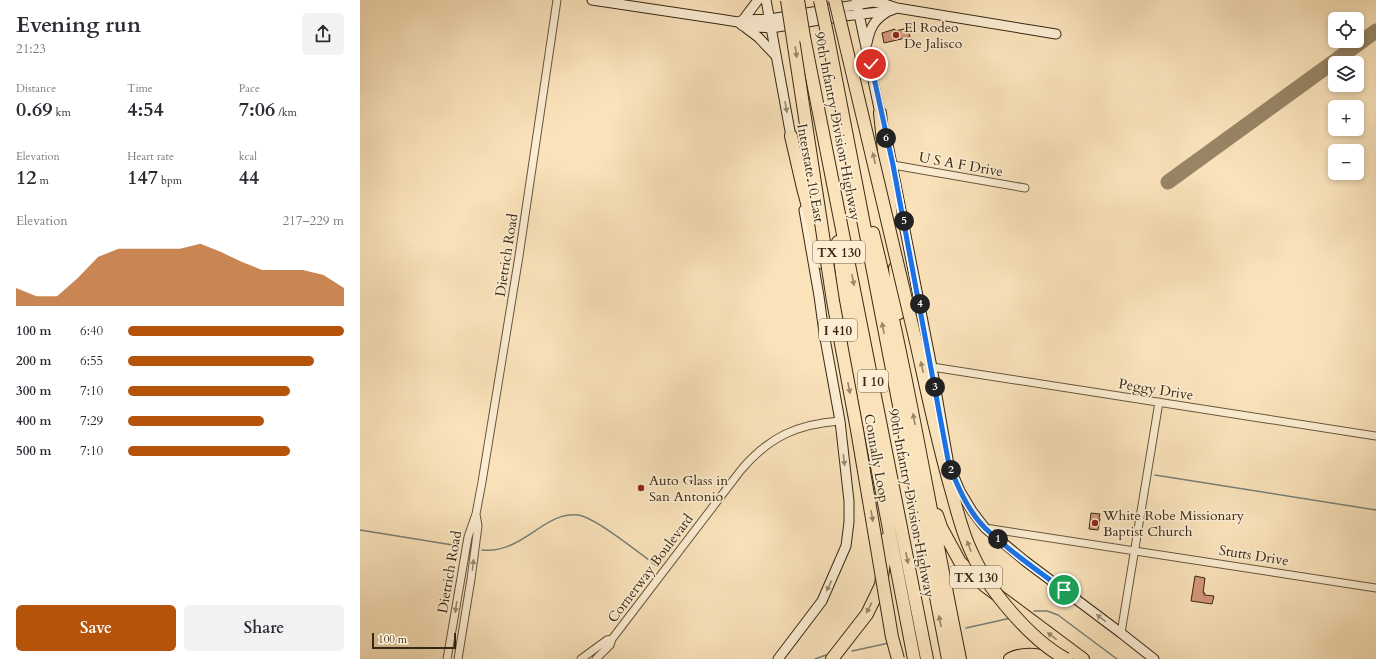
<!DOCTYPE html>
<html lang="en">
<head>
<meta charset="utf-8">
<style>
	body { margin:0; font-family:Cardo,serif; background:#f2f2f3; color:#2b2b33; height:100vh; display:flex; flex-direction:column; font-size:15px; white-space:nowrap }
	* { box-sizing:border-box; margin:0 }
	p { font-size:13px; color:#7c7c81 }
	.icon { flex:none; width:22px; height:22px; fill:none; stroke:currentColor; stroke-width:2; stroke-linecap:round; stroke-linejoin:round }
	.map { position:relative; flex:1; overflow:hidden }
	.details { display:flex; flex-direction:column; background:#fff; width:360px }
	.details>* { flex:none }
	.controls { position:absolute; left:968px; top:12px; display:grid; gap:8px }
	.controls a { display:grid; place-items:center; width:36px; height:36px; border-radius:6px; background:#fff; box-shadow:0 2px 6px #0003; font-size:20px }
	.scale { position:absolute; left:12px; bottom:10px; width:84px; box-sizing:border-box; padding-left:4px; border:2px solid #372813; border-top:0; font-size:11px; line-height:14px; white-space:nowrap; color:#372813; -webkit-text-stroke:3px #fcedd3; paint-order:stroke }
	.pin { position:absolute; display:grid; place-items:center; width:34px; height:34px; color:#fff; margin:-17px; border:2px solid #fff; border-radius:50%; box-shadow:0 1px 4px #0007 }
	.km { position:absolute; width:20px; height:20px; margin:-10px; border-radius:50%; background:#222; color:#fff; font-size:11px; line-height:20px; text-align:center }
	.round { display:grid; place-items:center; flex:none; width:42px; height:42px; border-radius:6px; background:#f2f2f3 }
	.headline { display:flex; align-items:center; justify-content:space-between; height:68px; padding:0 16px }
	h1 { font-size:22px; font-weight:700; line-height:30px }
	.stats { display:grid; grid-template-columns:repeat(3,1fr); gap:6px; height:68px; padding:4px 16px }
	.stats div { display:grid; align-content:center }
	.stats b { font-size:20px; font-weight:700 }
	.stats small { font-size:11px; font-weight:400 }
	.stats p { font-size:11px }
	.chart { height:112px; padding:8px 16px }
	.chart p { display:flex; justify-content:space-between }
	.chart svg { width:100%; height:72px; margin-top:4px; fill:#b45309; opacity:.7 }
	.button { display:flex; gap:8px; margin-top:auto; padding:8px 16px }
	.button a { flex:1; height:46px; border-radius:6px; background:#b45309; color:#fff; font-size:16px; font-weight:700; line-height:46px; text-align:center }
	.button a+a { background:#f2f2f3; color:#2b2b33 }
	ul { padding:0 16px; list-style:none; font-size:13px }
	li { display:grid; grid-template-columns:64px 48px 1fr; align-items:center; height:30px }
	li i { height:10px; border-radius:5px; background:#b45309 }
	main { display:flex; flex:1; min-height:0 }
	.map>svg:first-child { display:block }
</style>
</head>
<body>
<main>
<section class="details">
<div class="headline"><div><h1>Evening run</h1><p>21:23</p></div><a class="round"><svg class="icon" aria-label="share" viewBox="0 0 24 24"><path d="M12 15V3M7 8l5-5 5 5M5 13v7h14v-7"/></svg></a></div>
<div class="stats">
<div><p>Distance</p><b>0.69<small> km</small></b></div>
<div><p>Time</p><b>4:54</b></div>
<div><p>Pace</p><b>7:06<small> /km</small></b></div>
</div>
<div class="stats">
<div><p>Elevation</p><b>12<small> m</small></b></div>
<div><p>Heart rate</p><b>147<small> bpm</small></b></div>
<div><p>kcal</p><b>44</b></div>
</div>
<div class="chart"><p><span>Elevation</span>217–229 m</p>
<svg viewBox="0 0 160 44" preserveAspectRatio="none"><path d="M0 44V33L10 38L20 38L30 27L40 14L50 9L60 9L70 9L80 9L90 6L100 11L110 17L120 22L130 22L140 22L150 25L160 33V44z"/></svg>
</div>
<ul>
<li><b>100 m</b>6:40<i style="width:100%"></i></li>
<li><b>200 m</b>6:55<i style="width:86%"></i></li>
<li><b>300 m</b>7:10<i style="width:75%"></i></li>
<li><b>400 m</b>7:29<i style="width:63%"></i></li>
<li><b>500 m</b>7:10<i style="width:75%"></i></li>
</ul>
<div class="button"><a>Save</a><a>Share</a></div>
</section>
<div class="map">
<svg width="1016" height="659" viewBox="0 0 1016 659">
	<rect width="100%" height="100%" fill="#fae3bb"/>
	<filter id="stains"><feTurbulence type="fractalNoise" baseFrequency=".005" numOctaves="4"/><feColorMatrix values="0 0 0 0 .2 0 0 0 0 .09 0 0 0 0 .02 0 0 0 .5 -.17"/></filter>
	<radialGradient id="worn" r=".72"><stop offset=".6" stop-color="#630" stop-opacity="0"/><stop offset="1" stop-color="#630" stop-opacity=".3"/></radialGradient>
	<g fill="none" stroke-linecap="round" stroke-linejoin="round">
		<path stroke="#778077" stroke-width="1.5" d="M795,475L1016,510
			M0,530L99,546
			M122,550C163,554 184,511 218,515C235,517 282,555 298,567
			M674,611H687L698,615L757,659
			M606,628L651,618
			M492,651L529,643
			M455,659L466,655"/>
		<path stroke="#988667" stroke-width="15" d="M808,182L1016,31"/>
	</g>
	<path fill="#d6977a" stroke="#372813" d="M548,28L550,37L524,43L522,33L535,29V31Z
		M731,513L740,514L739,518L740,519L738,530L729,529Z
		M835,576L845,578L843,593H845L844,595L854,596L852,604L831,601Z"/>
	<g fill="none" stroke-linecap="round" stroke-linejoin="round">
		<defs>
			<path id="street" d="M533,165L665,188
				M572,367L1016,436
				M625,528L1016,588
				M761,633L799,402
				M87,659L108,537L116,514L122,482L159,256L197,0
				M98,659L111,579L118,526L116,514
				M221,659L247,640L252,639
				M236,659L250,645L252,639L381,470C409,437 437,424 480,421"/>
			<path id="secondary" d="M232,0L359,19L378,22L383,26L411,28L484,16L529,11L537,8
				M406,0L432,142
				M496,0L521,118
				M383,20L398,0
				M378,22L383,20L410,19L513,2L525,4L537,8L696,34
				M386,28L398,37L416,56
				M507,43C510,28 514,20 527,12
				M528,144L572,367L589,465L600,491L612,511L625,528L665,561L761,633L794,659
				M418,659L462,601L486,546L489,522V501L480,421L464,333L459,296L444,210"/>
			<path id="highway" d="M467,33L588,659
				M444,37L567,659
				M520,113L531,218
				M431,136L443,188L463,263
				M513,233C548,374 571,517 600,659
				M478,242L485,300L554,659
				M535,268L539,313
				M577,515L581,527L600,562L625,586L723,659
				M472,659L507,614L521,585L527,538
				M650,659C664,652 678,654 693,659"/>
		</defs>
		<use href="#street" stroke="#68573d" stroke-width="9"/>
		<use href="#secondary" stroke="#372813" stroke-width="11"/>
		<use href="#highway" stroke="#372813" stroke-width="14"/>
		<use href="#street" stroke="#fcedd3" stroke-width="7"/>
		<use href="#secondary" stroke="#fcedd3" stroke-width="9"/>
		<use href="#highway" stroke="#fae3bb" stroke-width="12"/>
		<defs>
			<path id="highway-bridge" d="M427,0L473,301L497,430L532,637L538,659
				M438,0L444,37
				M460,0L467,33
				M475,0C503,114 530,228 556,342C567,391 577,440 591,489C597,510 602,533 612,553C628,590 671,640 706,659"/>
		</defs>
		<use href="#highway-bridge" stroke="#372813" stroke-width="14" stroke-linecap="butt"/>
		<use href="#highway-bridge" stroke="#fae3bb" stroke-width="12"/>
	</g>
	<defs><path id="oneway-solid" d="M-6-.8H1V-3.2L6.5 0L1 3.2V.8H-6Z"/></defs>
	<g fill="#988667">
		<use href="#oneway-solid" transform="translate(436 52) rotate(81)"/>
		<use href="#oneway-solid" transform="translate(514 158) rotate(-103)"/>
		<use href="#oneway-solid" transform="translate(493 280) rotate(79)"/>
		<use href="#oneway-solid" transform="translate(523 328) rotate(-101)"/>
		<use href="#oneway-solid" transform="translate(562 367) rotate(-103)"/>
		<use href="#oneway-solid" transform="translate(489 388) rotate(79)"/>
		<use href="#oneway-solid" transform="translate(554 419) rotate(-101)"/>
		<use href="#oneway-solid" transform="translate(512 516) rotate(80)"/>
		<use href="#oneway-solid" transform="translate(609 546) rotate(-110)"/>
		<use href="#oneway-solid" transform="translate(547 558) rotate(79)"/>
		<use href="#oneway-solid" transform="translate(509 608) rotate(117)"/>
		<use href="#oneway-solid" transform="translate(580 621) rotate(-101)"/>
		<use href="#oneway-solid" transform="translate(692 636) rotate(-143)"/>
	</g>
	<g fill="#9a8a73">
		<use href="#oneway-solid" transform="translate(426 107) rotate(80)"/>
		<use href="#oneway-solid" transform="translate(484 460) rotate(83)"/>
		<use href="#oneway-solid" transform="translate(113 565) rotate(-83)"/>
		<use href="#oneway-solid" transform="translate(469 586) rotate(116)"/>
		<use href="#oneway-solid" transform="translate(96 607) rotate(99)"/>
		<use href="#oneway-solid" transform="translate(741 618) rotate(-143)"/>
	</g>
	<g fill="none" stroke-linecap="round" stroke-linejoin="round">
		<defs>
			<path id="route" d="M511,64L533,165L589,465C598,487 608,511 625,528C649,551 678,571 704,590"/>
		</defs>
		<use href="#route" stroke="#fff" stroke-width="8"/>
		<use href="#route" stroke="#1a73e8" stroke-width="5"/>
	</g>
	<g fill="#8f2418" stroke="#fcedd3" stroke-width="1.5">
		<circle cx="536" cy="35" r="4"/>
		<circle cx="281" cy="488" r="4"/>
		<circle cx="735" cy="523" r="4"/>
	</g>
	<g text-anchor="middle" stroke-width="3.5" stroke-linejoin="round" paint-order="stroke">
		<g fill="#fcedd3" stroke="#72634d" stroke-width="1">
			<rect x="453" y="241" width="52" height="22" rx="3"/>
			<rect x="459" y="319" width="38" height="22" rx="3"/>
			<rect x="498" y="370" width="30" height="22" rx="3"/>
			<rect x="590" y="566" width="52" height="22" rx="3"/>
		</g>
		<g font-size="13" font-weight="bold" fill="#372813">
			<text x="479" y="257">TX 130</text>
			<text x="478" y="335">I 410</text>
			<text x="513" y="386">I 10</text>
			<text x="616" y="582">TX 130</text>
		</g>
		<g font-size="14" fill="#372813" stroke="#fcedd3" text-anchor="start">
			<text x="544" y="32">El Rodeo<tspan x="544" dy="16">De Jalisco</tspan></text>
			<text x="289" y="485">Auto Glass in<tspan x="289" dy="16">San Antonio</tspan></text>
			<text x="743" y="520">White Robe Missionary<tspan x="743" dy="16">Baptist Church</tspan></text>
		</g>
		<g font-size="14" fill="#372813" stroke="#fcedd3">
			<text transform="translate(478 126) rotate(79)" y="5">90th Infantry Division Highway</text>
			<text transform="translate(601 164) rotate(10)" y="5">U S A F Drive</text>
			<text transform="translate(451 173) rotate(80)" y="5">Interstate 10 East</text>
			<text transform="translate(146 255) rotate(-81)" y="5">Dietrich Road</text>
			<text transform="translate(796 389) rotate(9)" y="5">Peggy Drive</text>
			<text transform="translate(517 458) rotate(80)" y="5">Connally Loop</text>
			<text transform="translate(552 503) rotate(79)" y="5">90th Infantry Division Highway</text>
			<text transform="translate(894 555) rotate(9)" y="5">Stutts Drive</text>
			<text transform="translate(290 568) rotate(-53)" y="5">Cornerway Boulevard</text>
			<text transform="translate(89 572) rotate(-80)" y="5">Dietrich Road</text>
		</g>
	</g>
	<rect width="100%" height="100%" filter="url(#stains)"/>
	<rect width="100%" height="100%" fill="url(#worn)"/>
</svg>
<div class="controls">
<a><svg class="icon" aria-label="locate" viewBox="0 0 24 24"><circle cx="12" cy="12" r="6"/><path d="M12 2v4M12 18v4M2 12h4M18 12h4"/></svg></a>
<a><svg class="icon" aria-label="layers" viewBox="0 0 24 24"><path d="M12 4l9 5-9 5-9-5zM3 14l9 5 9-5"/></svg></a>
<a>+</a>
<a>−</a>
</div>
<div class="scale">100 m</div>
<div class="pin" style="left:704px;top:590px;background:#1e9e55"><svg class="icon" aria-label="arrive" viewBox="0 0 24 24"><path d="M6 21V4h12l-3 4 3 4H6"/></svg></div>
<div class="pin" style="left:511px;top:64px;background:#d93025"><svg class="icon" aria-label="check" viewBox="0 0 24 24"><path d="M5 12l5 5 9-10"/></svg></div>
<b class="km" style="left:638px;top:539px">1</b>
<b class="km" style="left:591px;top:470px">2</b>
<b class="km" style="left:575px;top:387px">3</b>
<b class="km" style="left:560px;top:304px">4</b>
<b class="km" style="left:544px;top:221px">5</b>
<b class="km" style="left:526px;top:138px">6</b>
</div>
</main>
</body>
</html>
